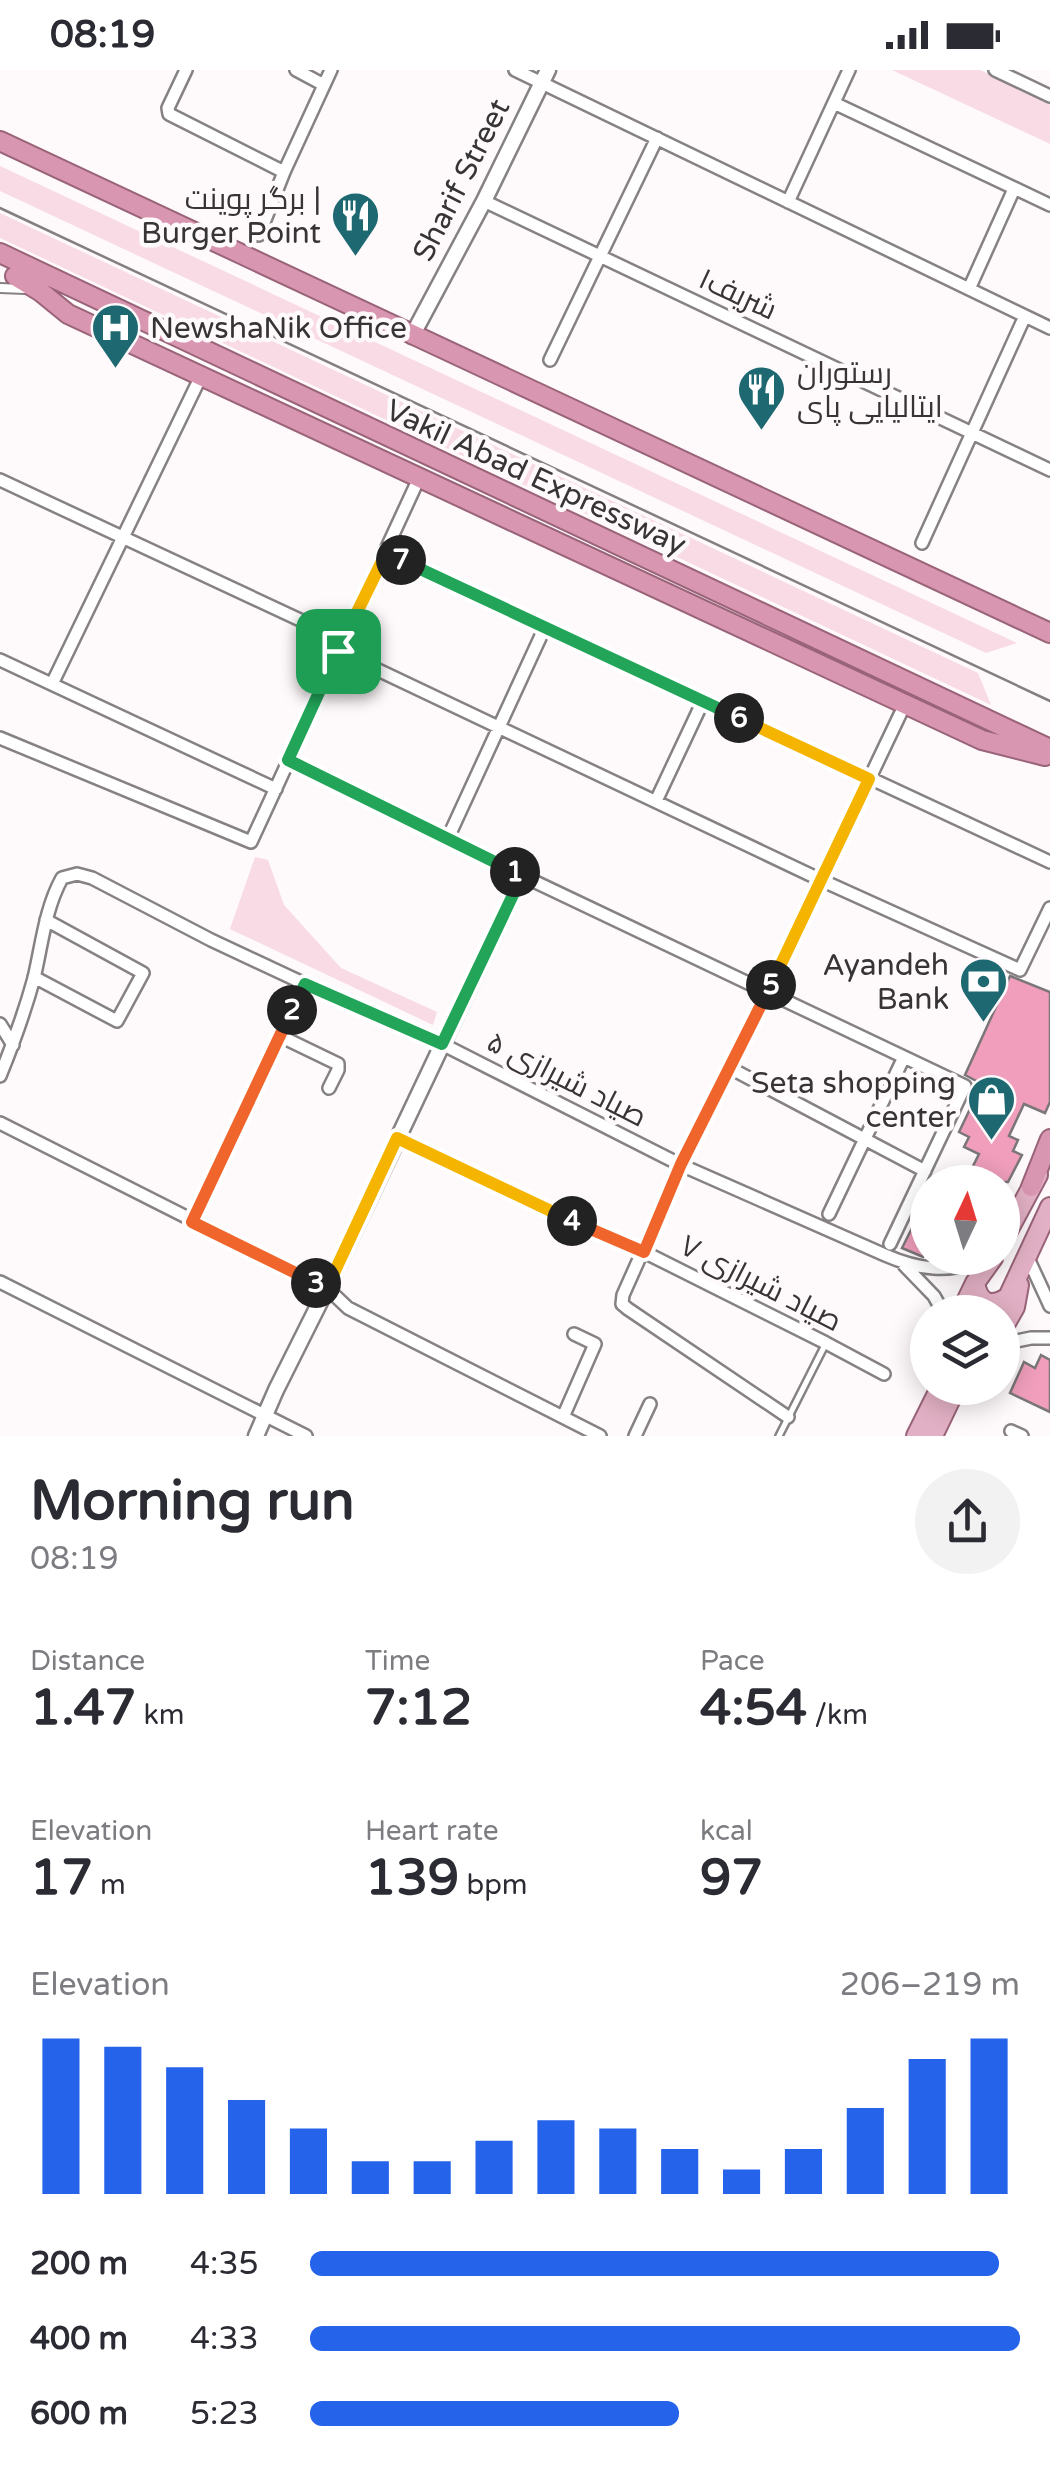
<!DOCTYPE html>
<html lang="en">
<head>
<meta charset="utf-8">
<style>
	body { margin:0; font-family:"Varela Round",Cairo,sans-serif; background:#f2f2f3; color:#2b2b33; height:100vh; display:flex; flex-direction:column; font-size:38px; white-space:nowrap }
	* { box-sizing:border-box; margin:0 }
	p { font-size:32px; color:#7c7c81 }
	.icon { flex:none; width:55px; height:55px; fill:none; stroke:currentColor; stroke-width:2; stroke-linecap:round; stroke-linejoin:round }
	.map { position:relative; height:1366px; overflow:hidden }
	.side { display:flex; flex-direction:column; background:#fff; flex:1 }
	.side>* { flex:none }
	.needle { width:65px; rotate:4deg }
	.tools { position:absolute; left:910px; top:1095px; display:grid; gap:20px }
	.tools a { display:grid; place-items:center; width:110px; height:110px; border-radius:50%; background:#fff; box-shadow:0 5px 25px #0003; font-size:50px }
	.pin { position:absolute; display:grid; place-items:center; width:85px; height:85px; color:#fff; margin:-42px; border-radius:20px; box-shadow:0 5px 15px #0006 }
	.km { position:absolute; width:50px; height:50px; margin:-25px; border-radius:50%; background:#222; color:#fff; font-size:28px; line-height:50px; text-align:center }
	.round { display:grid; place-items:center; flex:none; width:105px; height:105px; border-radius:52px; background:#f2f2f3 }
	.summary { display:flex; align-items:center; justify-content:space-between; height:170px; padding:0 30px }
	h1 { font-size:55px; font-weight:800; line-height:75px }
	.figures { display:grid; grid-template-columns:repeat(3,1fr); gap:15px; height:170px; padding:10px 30px }
	.figures div { display:grid; align-content:center }
	.figures b { font-size:50px; font-weight:800 }
	.figures small { font-size:28px; font-weight:400 }
	.figures p { font-size:28px }
	.chart { height:280px; padding:20px 30px }
	.chart p { display:flex; justify-content:space-between }
	.chart svg { width:100%; height:180px; margin-top:10px; stroke:#2563eb; stroke-width:6 }
	ul { padding:0 30px; list-style:none; font-size:32px }
	li { display:grid; grid-template-columns:160px 120px 1fr; align-items:center; height:75px }
	li i { height:25px; border-radius:12px; background:#2563eb }
	.status { display:flex; justify-content:space-between; align-items:center; height:70px; padding:0 50px; background:#fff; direction:ltr }
	.status svg { height:28px; fill:currentColor }
	.map>svg:first-child { display:block }
</style>
</head>
<body>
<div class="status"><b>08:19</b><svg viewBox="0 0 49 12"><path d="M0 12V9h3v3zM5 12V6h3v6zM10 12V3h3v9zM15 12V0h3v12zM26 1h20v11H26zM47 4h2v5h-2z"/></svg></div>
<div class="map">
<svg width="1050" height="1366" viewBox="0 0 1050 1366">
	<rect width="100%" height="100%" fill="#fef9fb"/>
	<path fill="#f9dbe5" d="M892,0H980L1050,33V74Z
		M0,96L1017,573L986,583L0,121Z
		M0,143L978,603L991,635L0,168Z
		M255,787L268,790L284,835L341,898L437,942L433,955L230,859Z"/>
	<path fill="#f09ebc" stroke="#7b7678" stroke-width="2.5" d="M1010,906L1050,922V1032L1045,1043L1024,1034L1009,1066L1018,1070L1013,1081L1022,1085L1008,1112H965L979,1084L964,1077L969,1067L959,1062L982,1014L965,1005Z
		M928,1126V1178L923,1187L902,1178Z
		M1041,1285L1050,1290V1342L1010,1323L1024,1292L1035,1298Z"/>
	<g fill="none" stroke-linecap="round" stroke-linejoin="round">
		<defs>
			<path id="service" d="M779,1366L825,1275"/>
			<path id="pedestrian" d="M0,218L25,219"/>
			<path id="minor" d="M186,0L168,38L169,44L284,102
				M296,0L324,15
				M515,0L1050,258
				M995,0L1050,26
				M834,33L1050,135
				M484,131L1050,400
				M788,132L849,0
				M259,165L284,102L331,0
				M969,219L1014,119
				M550,290L657,68
				M0,410L343,570
				M922,473L1025,246
				M386,483L1050,792
				M338,581L821,810L1020,900L1050,838
				M0,590L276,719
				M52,614L202,304
				M0,668L251,772L420,406
				M288,690L447,770L965,1016L890,1174
				M656,731L703,631
				M447,770L545,557
				M34,907L117,951L143,903L46,850
				M0,954L13,975
				M280,966L338,994V1000L329,1018
				M730,998L925,1101
				M0,1006C13,974 25,941 34,908C42,874 45,839 62,808L77,804L92,808L211,870L305,914L442,974L681,1095L885,1185C917,1199 950,1205 982,1188
				M0,1053L327,1218L348,1238L600,1366
				M397,1068L536,1135L644,1182L826,1273L884,1304
				M829,1144L904,987
				M191,1151L305,914
				M1027,1186L1050,1236
				M904,1195L934,1226L943,1242
				M0,1212L306,1366
				M1002,1274L1031,1268H1050
				M563,1347L595,1274L574,1264
				M788,1347L628,1239L622,1234L623,1225L681,1095L768,922L905,634
				M1011,1361L1022,1366
				M635,1366L650,1334"/>
			<path id="tertiary" d="M412,266L484,131L548,0
				M256,1366L276,1320L327,1218L522,806"/>
			<path id="primary" d="M1002,1172L1038,1105
				M975,1213C979,1234 991,1238 1008,1227L1050,1137
				M961,1242L975,1213L993,1188
				M1002,1260L1015,1237L1019,1215
				M916,1366L940,1318
				M933,1366L956,1318"/>
			<path id="trunk" d="M0,71L1050,563
				M0,183L1050,679
				M15,206L41,222L68,244L982,670L1045,686
				M1031,1117L1050,1069"/>
		</defs>
		<use href="#service" stroke="#868283" stroke-width="10"/>
		<use href="#pedestrian" stroke="#868283" stroke-width="12"/>
		<use href="#minor" stroke="#868283" stroke-width="16"/>
		<use href="#tertiary" stroke="#868283" stroke-width="19"/>
		<use href="#primary" stroke="#996378" stroke-width="22"/>
		<use href="#trunk" stroke="#996378" stroke-width="22"/>
		<use href="#service" stroke="#fff" stroke-width="5"/>
		<use href="#pedestrian" stroke="#fff" stroke-width="8"/>
		<use href="#minor" stroke="#fff" stroke-width="11"/>
		<use href="#tertiary" stroke="#fff" stroke-width="14"/>
		<use href="#primary" stroke="#e2b0c4" stroke-width="18"/>
		<use href="#trunk" stroke="#d896b0" stroke-width="18"/>
		<path stroke="#837f80" stroke-width="2.5" d="M0,138L1050,631"/>
	</g>
	<g fill="none" stroke-linecap="round" stroke-linejoin="round">
		<defs>
			<path id="split-1" d="M338,581L288,690L515,802"/>
			<path id="split-2" d="M292,940L305,914L442,974L522,806L515,802"/>
			<path id="split-3" d="M292,940L192,1152L316,1213"/>
			<path id="split-4" d="M316,1213L327,1218L397,1068L572,1151"/>
			<path id="split-5" d="M572,1151L644,1182L681,1094L771,915"/>
			<path id="split-6" d="M739,648L869,709L771,915"/>
			<path id="split-7" d="M401,490L739,648"/>
			<path id="split-8" d="M338,581L386,483L401,490"/>
		</defs>
		<use href="#split-1" stroke="#fff" stroke-width="20"/>
		<use href="#split-2" stroke="#fff" stroke-width="20"/>
		<use href="#split-3" stroke="#fff" stroke-width="20"/>
		<use href="#split-4" stroke="#fff" stroke-width="20"/>
		<use href="#split-5" stroke="#fff" stroke-width="20"/>
		<use href="#split-6" stroke="#fff" stroke-width="20"/>
		<use href="#split-7" stroke="#fff" stroke-width="20"/>
		<use href="#split-8" stroke="#fff" stroke-width="20"/>
		<use href="#split-1" stroke="#22a559" stroke-width="12"/>
		<use href="#split-2" stroke="#22a559" stroke-width="12"/>
		<use href="#split-3" stroke="#f0652b" stroke-width="12"/>
		<use href="#split-4" stroke="#f5b400" stroke-width="12"/>
		<use href="#split-5" stroke="#f0652b" stroke-width="12"/>
		<use href="#split-6" stroke="#f5b400" stroke-width="12"/>
		<use href="#split-7" stroke="#22a559" stroke-width="12"/>
		<use href="#split-8" stroke="#f5b400" stroke-width="12"/>
	</g>
	<defs>
		<symbol id="restaurant-pin" viewBox="-11 -11 22 30"><path d="M0 17L-7.5 6A9.5 9.5 0 1 1 7.5 6Z" fill="#1d6871" stroke="#fef9fb"/><path d="M-5-6h1v4h1v-4h1v4h1v-4h1v5L-1.5 .5V6h-2V.5L-5-1ZM5-6V6H3V1.5H1.5Q1.5-4 5-6Z" fill="#fff"/></symbol>
		<symbol id="hospital-pin" viewBox="-11 -11 22 30"><path d="M0 17L-7.5 6A9.5 9.5 0 1 1 7.5 6Z" fill="#1d6871" stroke="#fef9fb"/><path d="M-5-5h3v3.5h4V-5h3V5h-3V1.5h-4V5h-3Z" fill="#fff"/></symbol>
		<symbol id="bank-pin" viewBox="-11 -11 22 30"><path d="M0 17L-7.5 6A9.5 9.5 0 1 1 7.5 6Z" fill="#1d6871" stroke="#fef9fb"/><path d="M-6-4H6V4H-6ZM0-2.3a2.3 2.3 0 1 0 0 4.6a2.3 2.3 0 1 0 0-4.6Z" fill="#fff"/></symbol>
		<symbol id="shop-pin" viewBox="-11 -11 22 30"><path d="M0 17L-7.5 6A9.5 9.5 0 1 1 7.5 6Z" fill="#1d6871" stroke="#fef9fb"/><path d="M-5-2.5h2.3a2.7 3.5 0 0 1 5.4 0H5L5.5 6h-11ZM-1.5-2.5h3a1.5 2.3 0 0 0-3 0Z" fill="#fff"/></symbol>
	</defs>
	<g fill-rule="evenodd">
		<use href="#restaurant-pin" x="328" y="118" width="55" height="75"/>
		<use href="#hospital-pin" x="88" y="230" width="55" height="75"/>
		<use href="#restaurant-pin" x="734" y="292" width="55" height="75"/>
		<use href="#bank-pin" x="956" y="884" width="55" height="75"/>
		<use href="#shop-pin" x="964" y="1002" width="55" height="75"/>
	</g>
	<g text-anchor="middle" stroke-width="9" stroke-linejoin="round" paint-order="stroke">
		<g font-size="30" fill="#363434" stroke="#fef9fb">
			<text transform="translate(461 110) rotate(-63)" y="10">Sharif Street</text>
			<text transform="translate(738 224) rotate(25)" y="10">شریف١</text>
			<text transform="translate(536 407) rotate(25)" y="10">Vakil Abad Expressway</text>
			<text transform="translate(567 1009) rotate(27)" y="10">صیاد شیرازی ۵</text>
			<text transform="translate(761 1213) rotate(27)" y="10">صیاد شیرازی ۷</text>
		</g>
		<g font-size="30" fill="#363434" stroke="#fef9fb" text-anchor="end">
			<text x="321" y="139">برگر پوینت |<tspan x="321" dy="34">Burger Point</tspan></text>
			<text x="150" y="268" text-anchor="start">NewshaNik Office</text>
			<text x="797" y="313" text-anchor="start">رستوران<tspan x="797" dy="34">ایتالیایی پای</tspan></text>
			<text x="949" y="905">Ayandeh<tspan x="949" dy="34">Bank</tspan></text>
			<text x="956" y="1023">Seta shopping<tspan x="956" dy="34">center</tspan></text>
		</g>
	</g>
</svg>
<div class="tools">
<a><svg class="needle" viewBox="-14 -14 28 28"><path d="M0-13l5 13h-10z" fill="#e53935"/><path d="M0 13l5-13h-10z" fill="#7c7c81"/></svg></a>
<a><svg class="icon" aria-label="layers" viewBox="0 0 24 24"><path d="M12 4l9 5-9 5-9-5zM3 14l9 5 9-5"/></svg></a>
</div>
<div class="pin" style="left:338px;top:581px;background:#1e9e55"><svg class="icon" aria-label="arrive" viewBox="0 0 24 24"><path d="M6 21V4h12l-3 4 3 4H6"/></svg></div>
<b class="km" style="left:515px;top:802px">1</b>
<b class="km" style="left:292px;top:940px">2</b>
<b class="km" style="left:316px;top:1213px">3</b>
<b class="km" style="left:572px;top:1151px">4</b>
<b class="km" style="left:771px;top:915px">5</b>
<b class="km" style="left:739px;top:648px">6</b>
<b class="km" style="left:401px;top:490px">7</b>
</div>
<section class="side">
<div class="summary"><div><h1>Morning run</h1><p>08:19</p></div><a class="round"><svg class="icon" aria-label="share" viewBox="0 0 24 24"><path d="M12 15V3M7 8l5-5 5 5M5 13v7h14v-7"/></svg></a></div>
<div class="figures">
<div><p>Distance</p><b>1.47<small> km</small></b></div>
<div><p>Time</p><b>7:12</b></div>
<div><p>Pace</p><b>4:54<small> /km</small></b></div>
</div>
<div class="figures">
<div><p>Elevation</p><b>17<small> m</small></b></div>
<div><p>Heart rate</p><b>139<small> bpm</small></b></div>
<div><p>kcal</p><b>97</b></div>
</div>
<div class="chart"><p><span>Elevation</span>206–219 m</p>
<svg viewBox="0 0 160 44" preserveAspectRatio="none"><path d="M5 44V6M15 44V8M25 44V13M35 44V21M45 44V28M55 44V36M65 44V36M75 44V31M85 44V26M95 44V28M105 44V33M115 44V38M125 44V33M135 44V23M145 44V11M155 44V6"/></svg>
</div>
<ul>
<li><b>200 m</b>4:35<i style="width:97%"></i></li>
<li><b>400 m</b>4:33<i style="width:100%"></i></li>
<li><b>600 m</b>5:23<i style="width:52%"></i></li>
</ul>
</section>
</body>
</html>
